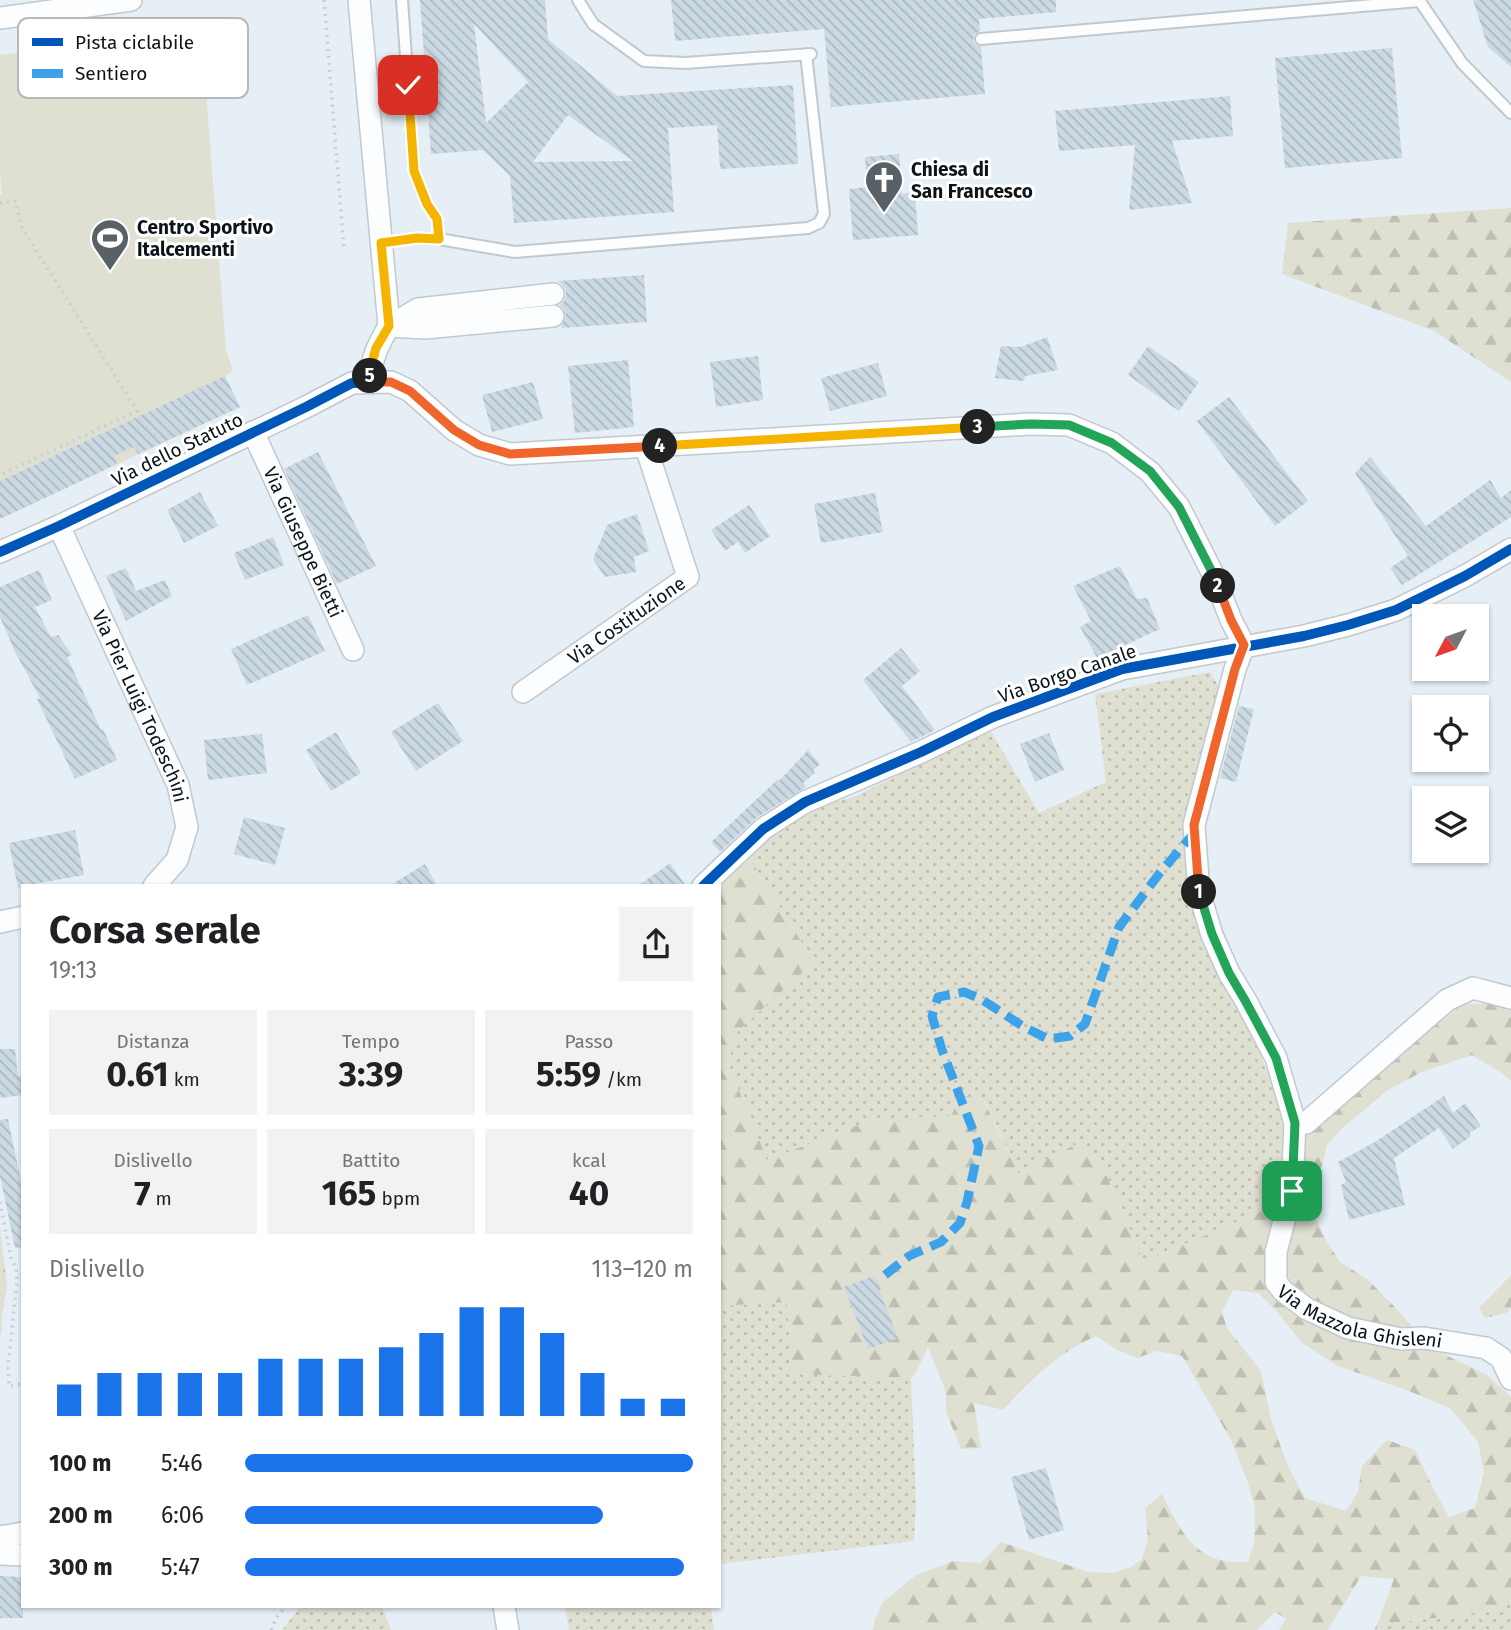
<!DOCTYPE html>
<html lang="it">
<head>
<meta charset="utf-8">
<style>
	body { margin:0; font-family:"Fira Sans",sans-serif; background:#f2f2f2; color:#202124; height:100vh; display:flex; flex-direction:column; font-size:26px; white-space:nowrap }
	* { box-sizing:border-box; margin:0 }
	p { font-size:23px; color:#757577 }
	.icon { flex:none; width:38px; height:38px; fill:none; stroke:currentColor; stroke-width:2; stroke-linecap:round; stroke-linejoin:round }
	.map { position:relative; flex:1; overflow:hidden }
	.drawer { position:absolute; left:21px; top:884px; width:700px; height:724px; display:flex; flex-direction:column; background:#fff; border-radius:0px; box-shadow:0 2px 5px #0004 }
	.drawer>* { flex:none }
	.needle { width:46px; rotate:229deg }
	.fabs { position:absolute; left:1412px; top:604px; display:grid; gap:14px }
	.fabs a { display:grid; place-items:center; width:77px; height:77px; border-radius:0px; background:#fff; box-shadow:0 2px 5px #0004; font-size:35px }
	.pin { position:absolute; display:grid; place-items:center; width:60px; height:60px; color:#fff; margin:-30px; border-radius:14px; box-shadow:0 4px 10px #0006 }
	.km { position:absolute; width:35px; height:35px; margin:-18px; border-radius:50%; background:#222; color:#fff; font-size:19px; line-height:35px; text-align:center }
	.round { display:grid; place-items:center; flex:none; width:74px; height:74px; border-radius:0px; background:#f2f2f2 }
	.overview { display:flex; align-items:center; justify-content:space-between; height:119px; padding:0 28px }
	h1 { font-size:38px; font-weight:700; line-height:52px }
	.stats { display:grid; grid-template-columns:repeat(3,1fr); gap:10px; height:119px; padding:7px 28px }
	.stats div { display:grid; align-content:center; border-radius:0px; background:#f2f2f2; text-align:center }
	.stats b { font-size:35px; font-weight:700 }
	.stats small { font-size:19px; font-weight:400 }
	.stats p { font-size:19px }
	.chart { height:196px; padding:14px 28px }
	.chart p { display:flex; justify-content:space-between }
	.chart svg { width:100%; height:126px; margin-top:7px; stroke:#1a73e8; stroke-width:6 }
	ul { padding:0 28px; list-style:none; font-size:23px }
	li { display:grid; grid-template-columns:112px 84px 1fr; align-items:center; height:52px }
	li i { height:18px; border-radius:9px; background:#1a73e8 }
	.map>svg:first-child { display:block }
</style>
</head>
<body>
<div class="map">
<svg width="1511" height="1630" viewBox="0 0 1511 1630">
	<defs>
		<pattern id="green-dots" width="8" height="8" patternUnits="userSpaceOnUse" patternTransform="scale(1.75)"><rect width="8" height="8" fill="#dfe0d1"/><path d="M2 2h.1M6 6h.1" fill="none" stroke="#bebfb3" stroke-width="1.8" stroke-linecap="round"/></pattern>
		<pattern id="forest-firs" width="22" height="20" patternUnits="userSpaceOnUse" patternTransform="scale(1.75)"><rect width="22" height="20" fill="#dfe0d1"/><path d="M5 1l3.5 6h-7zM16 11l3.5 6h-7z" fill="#bebfb3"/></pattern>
		<pattern id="building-back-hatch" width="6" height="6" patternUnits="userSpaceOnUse" patternTransform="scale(1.75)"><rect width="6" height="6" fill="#cbd9e3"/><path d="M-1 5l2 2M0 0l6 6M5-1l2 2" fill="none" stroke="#adb9c2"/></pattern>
	</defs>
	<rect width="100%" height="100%" fill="#e5eff5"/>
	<path fill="url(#green-dots)" d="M1210,672L1221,690L1189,815L1185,849L1187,864L1268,1074L1287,1130L1285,1201L1144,1262L1105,1172L1018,1173L985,1101L951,1116L871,1120L767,1161L728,1063L737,1031L814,962L745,851L804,811L856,796L990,730L1039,813L1106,782L1095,694Z
		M787,1302L793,1374L911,1378L916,1503L914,1541L719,1564V1306Z
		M1511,1594V1630H1374L1377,1625L1500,1610Z
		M300,1607H382L391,1630H282Z
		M565,1607H711L714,1630H569Z"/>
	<path fill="url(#forest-firs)" fill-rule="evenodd" d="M1511,208V382L1434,331L1282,274L1288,223Z
		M745,851L814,962L738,1031L728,1063L767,1160L871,1120L951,1116L962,1095L984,1101L1018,1173L1081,1142L1105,1172L1144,1262L1285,1201L1287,1130L1421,1037L1463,1004L1511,1003V1081L1503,1074L1472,1055L1422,1072L1388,1090L1341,1129L1327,1145L1315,1195L1314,1215L1326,1240L1340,1262L1367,1279L1394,1306L1429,1347L1487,1375L1511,1397V1594L1500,1610L1377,1625L1394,1579L1361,1576L1328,1630H1279L1286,1619L1275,1612L1257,1630H873L875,1619L883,1602L916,1575L954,1561L981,1563L1001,1542L1088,1572L1113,1573L1131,1567L1142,1559L1148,1539L1145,1508L1162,1494C1182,1534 1197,1566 1248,1562L1254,1544L1255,1507L1247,1480L1231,1440L1182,1356L1157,1351L1137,1358L1116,1349L1096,1336C1059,1352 1030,1380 1003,1410L974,1403L981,1448L961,1449L946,1412V1392L928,1347L916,1373L911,1378L792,1374L787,1302L719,1306V886H709ZM1233,1290L1258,1293L1276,1310L1301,1342L1338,1366L1409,1391L1450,1408L1478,1442L1484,1472L1475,1508L1449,1517L1433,1488L1415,1450L1387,1440L1362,1466L1358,1492L1346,1511L1305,1498L1287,1464L1271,1419L1261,1371L1227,1328L1222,1312Z
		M0,1228L7,1286L2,1316V1330L0,1339Z
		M1511,1275V1309L1506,1313L1485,1318L1479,1308Z"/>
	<path fill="#dfe0d1" d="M201,29L226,349L233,371L225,376L240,407L0,519V194H2L0,176V55Z"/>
	<path fill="url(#building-back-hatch)" fill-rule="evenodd" d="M420,0H545L548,39L617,96L793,85L798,164L720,169L717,125L668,128L674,212L514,223L510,176L483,150L431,154ZM474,24L528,82L486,123ZM568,115L633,161L533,162Z
		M671,0H1056V12L979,19L980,31L974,35L973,40L975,44L981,47L985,94L831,107L824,29L675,41Z
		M1473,0H1511V67L1488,47Z
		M1392,48L1402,158L1285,168L1275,58Z
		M1230,96L1233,136L1172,141L1192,203L1129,210L1135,145L1059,151L1055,111Z
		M899,154L902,194L915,193L918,235L853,240L849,189L867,187L865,157Z
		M644,275L647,322L561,328L566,315L564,309L560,305L565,300L566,293L564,287L558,281Z
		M1047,337L1058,370L1025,376L1024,381L995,378L1001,346L1021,347Z
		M1148,346L1199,382L1179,411L1128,375Z
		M758,356L763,400L716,407L710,362Z
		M628,360L634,427L575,433L568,366Z
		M878,363L887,396L830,411L821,378Z
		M225,376L240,407L138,454L134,447L114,456L117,464L0,519V481Z
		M533,382L543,419L492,432L482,395Z
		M1229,397L1308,501L1275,526L1197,421Z
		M318,452L376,566L337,584L284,469Z
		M1370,457L1426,526L1490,480L1501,498L1511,490V517L1402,585L1390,568L1408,556L1355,473Z
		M200,492L218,526L184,543L167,510Z
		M875,493L883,532L821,543L814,504Z
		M749,505L770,536L745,553L738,542L725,551L711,530Z
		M637,514L649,551L634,557L636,572L605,577L593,559L607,525Z
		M273,537L284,565L245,580L234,553Z
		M1120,566L1137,599L1147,598L1160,629L1097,658L1080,627L1091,621L1073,586Z
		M126,568L136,591L165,580L172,596L126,621L106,576Z
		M39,570L52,600L35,607L51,637L58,635L72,655L67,657L101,730L103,729L117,760L75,779L37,699L40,698L15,652L0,617V587Z
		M308,615L325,651L247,685L231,649Z
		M901,648L920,671L902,686L935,730L911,742L863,680Z
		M438,703L463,741L416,771L391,732Z
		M1239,706L1254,709L1236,782L1220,778Z
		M336,732L361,773L331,791L306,750Z
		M1049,733L1064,770L1035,782L1020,744Z
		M262,734L267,773L208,780L204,740Z
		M808,750L820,764L813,770L815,773L803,783L806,787L756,818L720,852L711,842L778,779L779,781Z
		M244,817L285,828L275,865L234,854Z
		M75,830L84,875L23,886L18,888L9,843Z
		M670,863L686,886H638Z
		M425,864L437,886H389Z
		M0,1049H15L18,1076L23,1077V1095L0,1098Z
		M1444,1096L1453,1113L1465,1103L1481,1126L1469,1133L1471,1136L1453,1149L1439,1128L1394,1158L1405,1205L1349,1220L1341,1185L1346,1182L1338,1162L1375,1142Z
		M8,1119L23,1191V1247L15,1248L0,1176V1120Z
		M874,1276L898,1338L868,1349L844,1287Z
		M1046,1468L1064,1530L1029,1540L1011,1477Z
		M0,1576L23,1577V1618H0Z"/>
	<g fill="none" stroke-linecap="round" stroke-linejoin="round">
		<defs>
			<path id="service" d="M402,0L414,171L427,204L437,219L439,239L515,252L808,228L819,223L824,214L806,54
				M578,0L593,24L644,61L685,63L811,54
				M1419,0L1462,63L1511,113
				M981,39L1419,1
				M381,243L417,238L439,239"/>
			<g id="minor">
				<path d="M359,0L389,326C378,345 370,361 370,382"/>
				<path d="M0,18L131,0"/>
				<path d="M553,316L425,328L389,326L418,309L553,294"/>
				<path id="s1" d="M253,432L353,650"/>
				<path id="s2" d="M59,526L178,785L187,827L177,860L154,886"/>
				<path d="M0,552L59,526L306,407L352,383L391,382L410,391L454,430L479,445L510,454L1031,424L1069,425L1112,443L1150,472L1179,507L1213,574L1231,620L1244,645"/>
				<path d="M1244,645L1235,669L1194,825L1199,892L1212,935L1229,973L1246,1001L1276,1058L1295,1123H1306L1447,1000L1473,988L1511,998"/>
				<path id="s3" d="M523,692L688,577L646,447"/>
				<path d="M703,886L763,829L805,802L921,752L993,717L1122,669L1304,636L1348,625L1396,610L1465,576L1511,549"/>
				<path d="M0,922L23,917"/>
				<path id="s4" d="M1295,1123L1292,1190L1276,1252V1282L1283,1291L1307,1309L1348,1328L1401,1339L1424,1338L1486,1348L1501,1358L1511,1379"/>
				<path d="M0,1537L23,1533"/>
				<path d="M0,1554L23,1555"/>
				<path d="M504,1606L508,1630"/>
			</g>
		</defs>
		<use href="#service" stroke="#c1c9ce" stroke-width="14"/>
		<use href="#minor" stroke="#c1c9ce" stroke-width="24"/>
		<path stroke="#cbced1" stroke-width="3.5" stroke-dasharray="2 5" stroke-linecap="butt" d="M324,0L344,249
			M0,203L16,201L21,226L137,411L0,475
			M0,1202L11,1258L16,1268L17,1281L8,1367L9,1386L23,1384
			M271,1630L277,1617L286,1606"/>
		<use href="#service" stroke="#fbfdfe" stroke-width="10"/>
		<use href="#minor" stroke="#fbfdfe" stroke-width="21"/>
		<path stroke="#3ca2ea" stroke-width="9" stroke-dasharray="18 9" stroke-linecap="butt" d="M885,1275L909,1256L941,1242L960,1223L967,1202L979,1146L942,1050L932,1016L938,997L964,992L981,999L1024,1027L1048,1039L1070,1036L1085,1024L1119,927L1159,874L1194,833"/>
		<defs>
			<path id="cycleway" d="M0,552L59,526L306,407L352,383L391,382L410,391L454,430L479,445L510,454L1031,424L1069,425L1112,443L1150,472L1179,507L1213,574L1231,620L1244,645
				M703,886L763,829L805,802L921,752L993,717L1122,669L1304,636L1348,625L1396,610L1465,576L1511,549"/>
		</defs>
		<use href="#cycleway" stroke="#fff" stroke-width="15"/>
		<use href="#cycleway" stroke="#0057b8" stroke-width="10"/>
	</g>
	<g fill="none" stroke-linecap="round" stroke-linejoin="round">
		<defs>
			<path id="split-1" d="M1199,892L1212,934L1229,973L1246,1002L1276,1058L1295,1123L1292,1191"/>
			<path id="split-2" d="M1199,892L1194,825L1235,669L1244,645L1231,620L1218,586"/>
			<path id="split-3" d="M978,427L1031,424L1069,425L1112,443L1150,471L1179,507L1213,574L1218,586"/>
			<path id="split-4" d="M660,446L978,427"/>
			<path id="split-5" d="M370,376V382H391L410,391L454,430L479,445L510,454L660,446"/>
			<path id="split-6" d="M370,376V370L376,348L389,326L381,243L417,238L439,239L437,219L427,204L414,171L408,85"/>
		</defs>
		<use href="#split-1" stroke="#fff" stroke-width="14"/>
		<use href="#split-2" stroke="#fff" stroke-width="14"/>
		<use href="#split-3" stroke="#fff" stroke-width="14"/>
		<use href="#split-4" stroke="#fff" stroke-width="14"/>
		<use href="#split-5" stroke="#fff" stroke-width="14"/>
		<use href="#split-6" stroke="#fff" stroke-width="14"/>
		<use href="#split-1" stroke="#22a559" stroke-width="9"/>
		<use href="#split-2" stroke="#f0652b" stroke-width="9"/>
		<use href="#split-3" stroke="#22a559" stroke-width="9"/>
		<use href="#split-4" stroke="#f5b400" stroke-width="9"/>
		<use href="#split-5" stroke="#f0652b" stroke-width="9"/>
		<use href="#split-6" stroke="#f5b400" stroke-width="9"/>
	</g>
	<defs>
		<symbol id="church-pin" viewBox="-11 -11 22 30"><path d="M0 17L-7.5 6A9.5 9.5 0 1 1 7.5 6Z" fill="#586166" stroke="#fff"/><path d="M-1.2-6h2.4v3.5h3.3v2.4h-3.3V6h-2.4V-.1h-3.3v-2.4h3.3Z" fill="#fff"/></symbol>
		<symbol id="stadium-pin" viewBox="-11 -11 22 30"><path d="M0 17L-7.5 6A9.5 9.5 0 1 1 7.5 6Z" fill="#586166" stroke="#fff"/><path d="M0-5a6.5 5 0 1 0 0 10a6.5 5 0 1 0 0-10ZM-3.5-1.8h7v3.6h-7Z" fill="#fff"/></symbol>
	</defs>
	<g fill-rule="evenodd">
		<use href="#church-pin" x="862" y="158" width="44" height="60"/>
		<use href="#stadium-pin" x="88" y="216" width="44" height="60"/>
	</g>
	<g text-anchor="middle" stroke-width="6" stroke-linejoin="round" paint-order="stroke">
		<g font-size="19" font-weight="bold" fill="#0c1419" stroke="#fff" text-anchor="start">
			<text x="911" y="176">Chiesa di<tspan x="911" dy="22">San Francesco</tspan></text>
			<text x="137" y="234">Centro Sportivo<tspan x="137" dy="22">Italcementi</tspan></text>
		</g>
		<g font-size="19" fill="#0c1419" stroke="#fff">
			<text transform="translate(177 449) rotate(-26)" y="7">Via dello Statuto</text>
			<text dy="7" stroke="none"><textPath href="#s1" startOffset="121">Via Giuseppe Bietti</textPath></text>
			<text dy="7" stroke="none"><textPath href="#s3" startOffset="126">Via Costituzione</textPath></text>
			<text transform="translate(1067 673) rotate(-19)" y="7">Via Borgo Canale</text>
			<text dy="7" stroke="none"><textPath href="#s2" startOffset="198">Via Pier Luigi Todeschini</textPath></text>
			<text dy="7" stroke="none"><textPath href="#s4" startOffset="256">Via Mazzola Ghisleni</textPath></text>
		</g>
	</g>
	<rect x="18" y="18" width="230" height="80" rx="10" fill="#fff" stroke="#b6b8ba" stroke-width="2"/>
	<rect x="32" y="38" width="31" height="8" fill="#0057b8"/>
	<rect x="32" y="69" width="31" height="9" fill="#3ca2ea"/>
	<g font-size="19" fill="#0c1419">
		<text x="75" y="49">Pista ciclabile</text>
		<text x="75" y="80">Sentiero</text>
	</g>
</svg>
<div class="fabs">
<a><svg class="needle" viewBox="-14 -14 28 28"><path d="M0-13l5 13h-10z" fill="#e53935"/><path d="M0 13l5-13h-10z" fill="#757577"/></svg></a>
<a><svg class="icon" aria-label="locate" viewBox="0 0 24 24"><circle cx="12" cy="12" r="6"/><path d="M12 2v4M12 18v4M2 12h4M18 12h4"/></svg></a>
<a><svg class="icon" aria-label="layers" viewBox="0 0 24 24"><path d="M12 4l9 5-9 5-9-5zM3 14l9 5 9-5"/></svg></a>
</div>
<div class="pin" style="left:1292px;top:1191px;background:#1e9e55"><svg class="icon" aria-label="arrive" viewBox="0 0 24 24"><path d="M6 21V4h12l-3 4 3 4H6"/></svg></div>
<div class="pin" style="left:408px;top:85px;background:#d93025"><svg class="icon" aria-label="check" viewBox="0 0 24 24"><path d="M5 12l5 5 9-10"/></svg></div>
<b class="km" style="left:1199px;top:892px">1</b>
<b class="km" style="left:1218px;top:586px">2</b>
<b class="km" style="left:978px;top:427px">3</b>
<b class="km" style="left:660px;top:446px">4</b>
<b class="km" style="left:370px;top:376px">5</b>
<section class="drawer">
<div class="overview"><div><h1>Corsa serale</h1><p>19:13</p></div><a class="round"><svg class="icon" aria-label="share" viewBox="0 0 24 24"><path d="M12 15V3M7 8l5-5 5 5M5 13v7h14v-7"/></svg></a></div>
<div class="stats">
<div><p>Distanza</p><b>0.61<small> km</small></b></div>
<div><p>Tempo</p><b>3:39</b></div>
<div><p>Passo</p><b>5:59<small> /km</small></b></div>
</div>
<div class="stats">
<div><p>Dislivello</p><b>7<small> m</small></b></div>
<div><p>Battito</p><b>165<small> bpm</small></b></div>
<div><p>kcal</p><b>40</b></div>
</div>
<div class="chart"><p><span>Dislivello</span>113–120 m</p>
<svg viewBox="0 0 160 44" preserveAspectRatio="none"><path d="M5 44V33M15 44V29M25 44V29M35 44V29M45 44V29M55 44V24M65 44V24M75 44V24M85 44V20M95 44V15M105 44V6M115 44V6M125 44V15M135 44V29M145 44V38M155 44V38"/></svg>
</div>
<ul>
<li><b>100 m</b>5:46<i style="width:100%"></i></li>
<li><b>200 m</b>6:06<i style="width:80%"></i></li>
<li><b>300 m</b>5:47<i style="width:98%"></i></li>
</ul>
</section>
</div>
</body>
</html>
